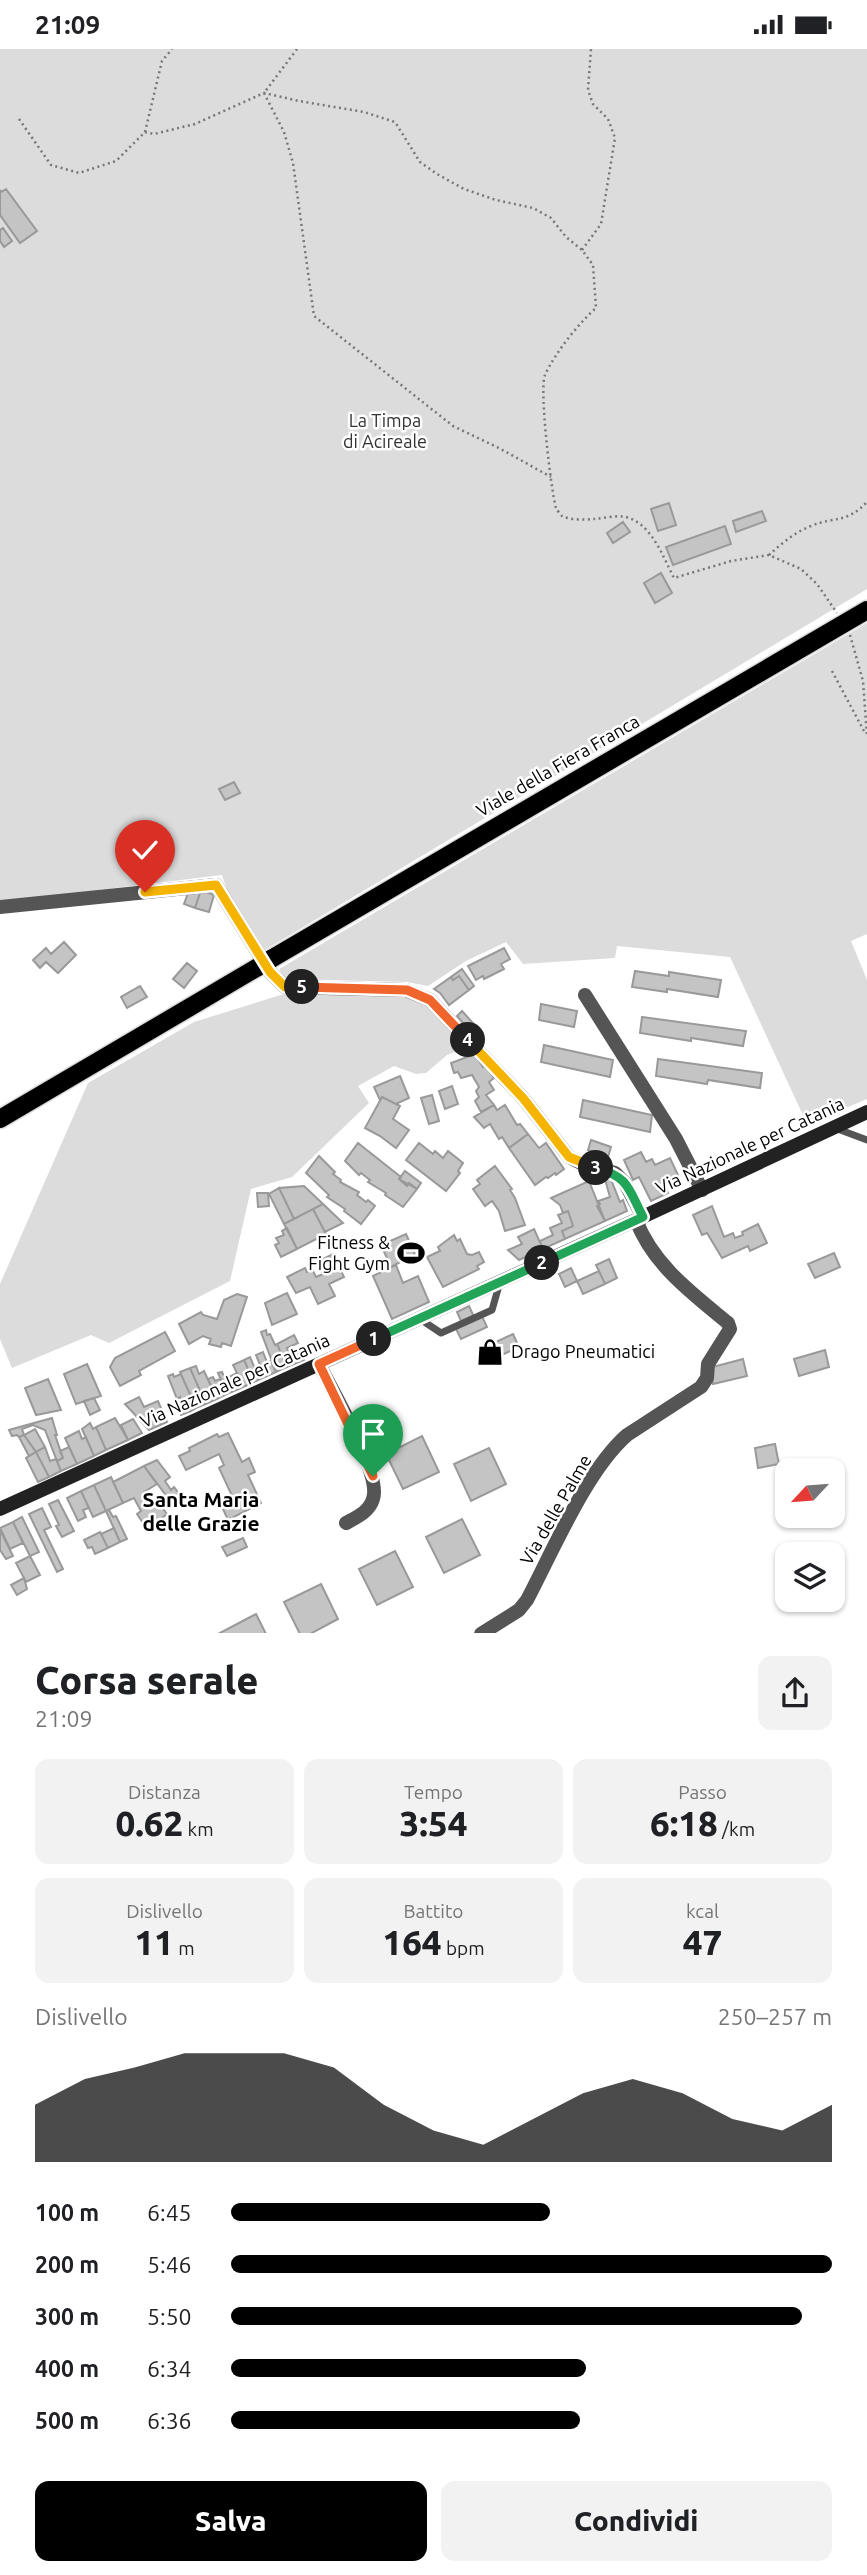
<!DOCTYPE html>
<html lang="it">
<head>
<meta charset="utf-8">
<style>
	body { margin:0; font-family:Ubuntu,sans-serif; background:#f2f2f2; color:#202124; height:100vh; display:flex; flex-direction:column; font-size:26px; white-space:nowrap }
	* { box-sizing:border-box; margin:0 }
	p { font-size:23px; color:#757577 }
	.icon { flex:none; width:38px; height:38px; fill:none; stroke:currentColor; stroke-width:2; stroke-linecap:round; stroke-linejoin:round }
	.map { position:relative; height:1584px; overflow:hidden }
	.drawer { display:flex; flex-direction:column; background:#fff; flex:1 }
	.drawer>* { flex:none }
	.needle { width:46px; rotate:244deg }
	.buttons { position:absolute; left:775px; top:1409px; display:grid; gap:14px }
	.buttons a { display:grid; place-items:center; width:70px; height:70px; border-radius:14px; background:#fff; box-shadow:0 2px 5px #0004; font-size:35px }
	.pin { position:absolute; display:grid; place-items:center; width:60px; height:60px; color:#fff; margin:-72px -30px; border-radius:50% 50% 50% 0; rotate:-45deg; box-shadow:0 0 7px #0007 }
	.pin .icon { rotate:45deg }
	.km { position:absolute; width:35px; height:35px; margin:-18px; border-radius:50%; background:#222; color:#fff; font-size:19px; line-height:35px; text-align:center }
	.round { display:grid; place-items:center; flex:none; width:74px; height:74px; border-radius:14px; background:#f2f2f2 }
	.head { display:flex; align-items:center; justify-content:space-between; height:119px; padding:0 35px }
	h1 { font-size:38px; font-weight:800; line-height:52px }
	.figures { display:grid; grid-template-columns:repeat(3,1fr); gap:10px; height:119px; padding:7px 35px }
	.figures div { display:grid; align-content:center; border-radius:14px; background:#f2f2f2; text-align:center }
	.figures b { font-size:35px; font-weight:800 }
	.figures small { font-size:19px; font-weight:400 }
	.figures p { font-size:19px }
	.chart { height:196px; padding:14px 35px }
	.chart p { display:flex; justify-content:space-between }
	.chart svg { width:100%; height:126px; margin-top:7px; fill:#000; opacity:.7 }
	.cta { display:flex; gap:14px; margin-top:auto; padding:14px 35px }
	.cta a { flex:1; height:80px; border-radius:14px; background:#000; color:#fff; font-size:28px; font-weight:800; line-height:80px; text-align:center }
	.cta a+a { background:#f2f2f2; color:#202124 }
	ul { padding:0 35px; list-style:none; font-size:23px }
	li { display:grid; grid-template-columns:112px 84px 1fr; align-items:center; height:52px }
	li i { height:18px; border-radius:9px; background:#000 }
	.status { display:flex; justify-content:space-between; align-items:center; height:49px; padding:0 35px; background:#fff; direction:ltr }
	.status svg { height:19px; fill:currentColor }
	.map>svg:first-child { display:block }
</style>
</head>
<body>
<div class="status"><b>21:09</b><svg viewBox="0 0 49 12"><path d="M0 12V9h3v3zM5 12V6h3v6zM10 12V3h3v9zM15 12V0h3v12zM26 1h20v11H26zM47 4h2v5h-2z"/></svg></div>
<div class="map">
<svg width="867" height="1585" viewBox="0 0 867 1585">
	<rect width="100%" height="100%" fill="#fff"/>
	<path fill="#dcdcdc" d="M0,0H867V540L265,901L227,841L222,826L0,853Z
		M867,574V885L851,892L867,931V1050L807,1075L730,908L617,897L615,909L523,915L506,893L466,912L428,937L407,933L285,930L279,920Z
		M290,943L405,945L427,956L466,999L447,1006L426,1024L416,1025L394,1017L358,1037L369,1054L292,1128L251,1140L230,1232L109,1294L91,1286L12,1319L0,1290V1235L88,1034L194,973Z"/>
	<path fill="#c4c4c4" stroke="#999" stroke-width="2" d="M6,140L37,182L20,194L0,166V141L1,143Z
		M3,179L12,192L4,198L0,192V181Z
		M669,454L676,476L658,482L651,460Z
		M762,462L766,472L736,483L733,472Z
		M623,473L630,483L613,494L607,484Z
		M725,477L731,495L673,516L666,498Z
		M661,524L672,544L655,554L644,534Z
		M234,733L240,744L225,751L219,740Z
		M201,841L195,859L184,855L188,844Z
		M201,841L214,846L209,863L195,859Z
		M64,893L76,906L58,924L46,913L40,919L33,911L46,899L51,905Z
		M504,899L510,910L501,915L504,920L484,930L483,927L476,931L468,917Z
		M187,914L197,922L184,939L173,930Z
		M462,920L474,937L469,941L459,927L453,931L451,928Z
		M635,922L669,927V923L721,931L718,948L667,940V943L632,938Z
		M459,927L469,941L449,956L440,944L434,940L451,928L453,931Z
		M140,937L147,948L127,959L121,948Z
		M541,955L577,962L574,978L539,971Z
		M462,962L482,984L476,989L457,967Z
		M642,968L746,982L743,997L691,989V992L640,984Z
		M544,996L613,1011L610,1028L541,1013Z
		M475,1005L483,1018L486,1016L494,1029L489,1033L494,1041L486,1046L494,1056L481,1063L475,1052L479,1048L476,1042L479,1038L472,1026L461,1029L458,1023L454,1024L451,1014Z
		M658,1010L762,1024L760,1039L708,1031L707,1035L656,1027Z
		M400,1027L409,1049L396,1055L382,1048L380,1051L374,1038Z
		M452,1037L458,1055L445,1060L439,1042Z
		M432,1046L439,1072L429,1075L421,1049Z
		M382,1048L400,1057L393,1070L409,1081L396,1099L380,1087L365,1079Z
		M583,1051L652,1066L650,1083L580,1068Z
		M494,1056L497,1061L505,1056L517,1076L520,1075L528,1085L509,1099L502,1088L499,1090L490,1075L484,1079L474,1068Z
		M528,1085L539,1099L546,1094L564,1120L556,1126L555,1124L548,1129L546,1128L535,1136L509,1099Z
		M591,1091L611,1098L608,1108L588,1101Z
		M358,1094L401,1128L399,1130L407,1137L409,1134L417,1140L403,1158L385,1146L386,1144L368,1133L370,1131L361,1124L359,1126L345,1112Z
		M419,1094L433,1105L435,1102L443,1109L448,1102L463,1114L458,1122L460,1124L446,1142L406,1111Z
		M641,1103L646,1113L652,1110L655,1116L670,1109L678,1126L663,1134L668,1144L651,1152L639,1128L633,1131L624,1111Z
		M319,1107L335,1123L333,1125L341,1131L340,1133L359,1143L357,1146L366,1153L368,1151L375,1157L361,1175L344,1162L345,1160L327,1148L329,1146L306,1124Z
		M495,1117L512,1140L510,1141L515,1149L525,1176L505,1182L499,1162L492,1152L485,1157L473,1140L480,1135L477,1131Z
		M405,1122L421,1134L417,1140L399,1130Z
		M604,1127L610,1128L620,1153L623,1151L627,1162L605,1172L597,1157L600,1155L598,1152L610,1148Z
		M589,1132L605,1172L565,1190L562,1182L573,1177L568,1162L563,1164L560,1156L551,1149Z
		M304,1137L323,1155L294,1170L279,1139Z
		M279,1139L294,1170L284,1175L269,1145Z
		M257,1144H268L269,1157L258,1158Z
		M323,1155L343,1174L325,1183L313,1160Z
		M712,1157L724,1188L733,1184L735,1189L743,1186L742,1183L758,1175L767,1194L750,1202L748,1197L722,1209L707,1184L702,1186L693,1166Z
		M313,1160L326,1185L297,1200L284,1175Z
		M568,1162L573,1177L562,1182L565,1190L543,1200L540,1192L553,1186L550,1179L562,1174L558,1166Z
		M287,1179L297,1200L281,1208L275,1196L279,1194L276,1189L284,1186L282,1182Z
		M534,1180L543,1200L519,1211L508,1201L522,1195L518,1188Z
		M406,1185L415,1205L391,1218L381,1196Z
		M454,1186L457,1192L460,1190L467,1205L472,1206L479,1203L484,1213L477,1217L479,1220L443,1238L427,1208L440,1202L438,1198Z
		M834,1204L840,1218L815,1229L808,1215Z
		M333,1205L344,1228L329,1235L335,1247L318,1255L310,1238L296,1244L287,1228L305,1219L307,1223L312,1220L316,1228L323,1225L317,1213Z
		M609,1210L617,1229L605,1235L596,1216Z
		M396,1216L403,1234L418,1227L429,1253L392,1270L373,1227Z
		M571,1219L577,1232L565,1238L559,1225Z
		M599,1222L605,1235L583,1245L577,1232Z
		M287,1244L297,1265L272,1276L265,1254Z
		M237,1245L247,1248L231,1297L222,1294L221,1298L209,1295L211,1290L203,1287L189,1295L179,1275L201,1263L203,1266L217,1270L224,1251Z
		M469,1257L474,1268L481,1265L487,1278L461,1290L455,1278L462,1274L457,1263Z
		M266,1281L267,1286L270,1285L275,1296L277,1295L287,1318L276,1323L261,1283Z
		M165,1283L175,1302L139,1322L141,1326L120,1337L110,1318L115,1309Z
		M513,1285L519,1298L487,1313L481,1300Z
		M294,1286L298,1294L287,1299L290,1306L302,1302L304,1311L287,1318L277,1295Z
		M825,1301L829,1318L799,1327L794,1310Z
		M263,1303L267,1313L271,1312L276,1323L265,1328L256,1306Z
		M250,1308L255,1320L261,1317L265,1328L254,1333L244,1311Z
		M743,1310L747,1327L713,1335L709,1319Z
		M244,1311L254,1333L239,1340L233,1326L237,1324L233,1316Z
		M87,1315L101,1347L76,1355L64,1325Z
		M196,1317L199,1325L204,1322L217,1350L206,1355L190,1319Z
		M190,1319L206,1355L196,1359L180,1323Z
		M222,1323L225,1330L233,1326L239,1340L227,1345L218,1324Z
		M173,1325L174,1328L181,1325L196,1359L191,1362L186,1351L182,1353L180,1348L177,1350L168,1327Z
		M213,1328L215,1332L220,1330L227,1345L217,1350L208,1330Z
		M48,1330L61,1361L36,1366L25,1339Z
		M139,1348L144,1358L158,1352L167,1373L149,1381L125,1355Z
		M94,1349L100,1361L90,1366L84,1352Z
		M186,1351L191,1362L181,1366L176,1356Z
		M52,1369L57,1386H55L63,1409L57,1412L45,1381L33,1376L22,1380L24,1386L19,1388L17,1386L12,1387L9,1381Z
		M115,1369L128,1391L106,1401L96,1378Z
		M133,1370L142,1384L128,1391L121,1376Z
		M90,1374L93,1380L96,1378L106,1401L94,1407L82,1380Z
		M35,1380L45,1398L36,1403L24,1386Z
		M79,1382L82,1390L86,1388L94,1407L77,1415L65,1389Z
		M228,1384L242,1413L249,1409L255,1423L248,1426L261,1454L228,1471L222,1458L234,1451L219,1419L224,1416L219,1405L186,1421L179,1407L190,1402L189,1399L217,1385L219,1388Z
		M24,1386L36,1403L29,1407L19,1388Z
		M422,1387L439,1423L403,1440L386,1405Z
		M775,1395L779,1415L758,1419L755,1399Z
		M45,1398L50,1412L56,1410L61,1422L49,1428L36,1403Z
		M69,1398L77,1415L61,1422L57,1412L63,1409L60,1402Z
		M489,1399L506,1435L471,1452L454,1415Z
		M36,1403L49,1428L38,1433L26,1409Z
		M157,1411L170,1428L165,1432L171,1441L174,1438L183,1450L174,1457L144,1417Z
		M144,1417L157,1435L144,1443L153,1457L158,1453L167,1465L158,1472L161,1475L149,1483L137,1465L141,1462L134,1449L123,1454L113,1433Z
		M111,1428L123,1454L106,1462L94,1436Z
		M94,1436L106,1462L93,1468L81,1442Z
		M81,1442L89,1459L83,1461L86,1468L78,1472L67,1449Z
		M58,1451L74,1482L62,1488L56,1477L59,1476L49,1455Z
		M42,1459L51,1478L44,1481L63,1520L57,1523L29,1465Z
		M109,1461L113,1468L116,1467L127,1490L120,1493L106,1462Z
		M22,1468L39,1503L30,1507L13,1473Z
		M462,1470L480,1506L444,1524L426,1488Z
		M13,1473L23,1494L10,1500L0,1479Z
		M114,1479L120,1493L108,1499L101,1485Z
		M0,1481L13,1507L6,1510L0,1501Z
		M100,1483L108,1499L95,1505L92,1498L88,1499L84,1491Z
		M243,1489L247,1498L227,1507L222,1498Z
		M395,1502L413,1538L377,1556L359,1520Z
		M30,1507L40,1526L26,1533L16,1514Z
		M24,1529L27,1540L17,1546L11,1536Z
		M321,1535L338,1570L310,1585H300L284,1553Z
		M256,1565L266,1585H218Z"/>
	<g fill="none" stroke-linecap="round" stroke-linejoin="round">
		<defs>
			<path id="primary" d="M271,910L867,561
				M0,1070L258,918"/>
		</defs>
		<use href="#primary" stroke="#dbdbdb" stroke-width="21"/>
		<path stroke="#777" stroke-width="2.5" stroke-dasharray="2 3.5" stroke-linecap="butt" d="M297,0L264,44L284,83L293,114L314,267L453,377L499,399L551,428
			M19,70L51,116L79,124L116,112L145,83L162,12L172,0
			M145,83L154,85L195,75L264,44L299,52L364,63L395,73L420,113L437,125L464,140L496,151L533,159L551,169L566,188L582,201L593,216L596,259C578,275 555,304 545,326C539,339 551,442 556,459C557,461 560,465 562,467C570,471 585,471 594,470C604,469 616,466 626,468C652,475 663,508 674,529L731,512L769,506L801,520L817,535L837,564
			M582,201L601,175L615,89L608,70L593,55L588,41L591,0
			M769,506C781,495 795,483 811,477C835,467 846,475 867,453
			M850,586L863,632L867,687
			M832,622L865,684"/>
		<path stroke="#555" stroke-width="7" d="M835,1079L867,1091
			M420,1270L441,1284L492,1261L500,1233"/>
		<path stroke="#555" stroke-width="14" d="M0,858L216,836L270,923L285,938L406,941L430,951L523,1049L569,1108L583,1115L615,1124L625,1134L643,1168
			M585,946L676,1090L702,1141
			M319,1315C332,1342 382,1425 373,1450C369,1463 357,1468 346,1474
			M481,1585L519,1561L527,1551C553,1502 586,1422 627,1386L701,1338L707,1329L708,1315L730,1280L728,1274C693,1245 653,1216 636,1171"/>
		<path stroke="#222" stroke-width="14" d="M0,1460L636,1171L867,1063"/>
		<use href="#primary" stroke="#000" stroke-width="18"/>
		<defs>
			<path id="primary-bridge" d="M258,918L271,910"/>
		</defs>
		<use href="#primary-bridge" stroke="#dbdbdb" stroke-width="21" stroke-linecap="butt"/>
		<use href="#primary-bridge" stroke="#000" stroke-width="18"/>
	</g>
	<g fill="none" stroke-linecap="round" stroke-linejoin="round">
		<defs>
			<path id="split-1" d="M373,1427L319,1315L374,1290"/>
			<path id="split-2" d="M374,1290L542,1214"/>
			<path id="split-3" d="M542,1214L643,1168C628,1139 629,1128 596,1119"/>
			<path id="split-4" d="M468,991L523,1049L569,1108L596,1119"/>
			<path id="split-5" d="M302,938L407,941L430,951L468,991"/>
			<path id="split-6" d="M145,843L216,836L270,923L285,938H302"/>
		</defs>
		<use href="#split-1" stroke="#fff" stroke-width="14"/>
		<use href="#split-2" stroke="#fff" stroke-width="14"/>
		<use href="#split-3" stroke="#fff" stroke-width="14"/>
		<use href="#split-4" stroke="#fff" stroke-width="14"/>
		<use href="#split-5" stroke="#fff" stroke-width="14"/>
		<use href="#split-6" stroke="#fff" stroke-width="14"/>
		<use href="#split-1" stroke="#f0652b" stroke-width="9"/>
		<use href="#split-2" stroke="#22a559" stroke-width="9"/>
		<use href="#split-3" stroke="#22a559" stroke-width="9"/>
		<use href="#split-4" stroke="#f5b400" stroke-width="9"/>
		<use href="#split-5" stroke="#f0652b" stroke-width="9"/>
		<use href="#split-6" stroke="#f5b400" stroke-width="9"/>
	</g>
	<defs>
		<symbol id="stadium-bare" viewBox="-9 -9 18 18"><path d="M0-5a6.5 5 0 1 0 0 10a6.5 5 0 1 0 0-10ZM-3.5-1.8h7v3.6h-7Z" fill="#000" stroke="#fff" stroke-width="2.5" paint-order="stroke"/></symbol>
		<symbol id="shop-bare" viewBox="-9 -9 18 18"><path d="M-5-2.5h2.3a2.7 3.5 0 0 1 5.4 0H5L5.5 6h-11ZM-1.5-2.5h3a1.5 2.3 0 0 0-3 0Z" fill="#000" stroke="#fff" stroke-width="2.5" paint-order="stroke"/></symbol>
	</defs>
	<g fill-rule="evenodd">
		<use href="#stadium-bare" x="392" y="1185" width="38" height="38"/>
		<use href="#shop-bare" x="471" y="1284" width="38" height="38"/>
	</g>
	<g text-anchor="middle" stroke-width="5" stroke-linejoin="round" paint-order="stroke">
		<g font-size="18" fill="#333" stroke="#fff">
			<text x="385" y="378">La Timpa<tspan x="385" dy="21">di Acireale</tspan></text>
		</g>
		<g font-size="18" fill="#000" stroke="#fff">
			<text transform="translate(558 717) rotate(-30)" y="6">Viale della Fiera Franca</text>
			<text transform="translate(750 1097) rotate(-25)" y="6">Via Nazionale per Catania</text>
			<text transform="translate(235 1332) rotate(-24)" y="6">Via Nazionale per Catania</text>
			<text transform="translate(556 1461) rotate(-60)" y="6">Via delle Palme</text>
		</g>
		<g font-size="18" fill="#000" stroke="#fff" text-anchor="end">
			<text x="390" y="1200">Fitness &amp;<tspan x="390" dy="21">Fight Gym</tspan></text>
			<text x="511" y="1309" text-anchor="start">Drago Pneumatici</text>
		</g>
		<g font-size="21" font-weight="bold" fill="#000" stroke="#fff">
			<text x="201" y="1458">Santa Maria<tspan x="201" dy="24">delle Grazie</tspan></text>
		</g>
	</g>
</svg>
<div class="buttons">
<a><svg class="needle" viewBox="-14 -14 28 28"><path d="M0-13l5 13h-10z" fill="#e53935"/><path d="M0 13l5-13h-10z" fill="#757577"/></svg></a>
<a><svg class="icon" aria-label="layers" viewBox="0 0 24 24"><path d="M12 4l9 5-9 5-9-5zM3 14l9 5 9-5"/></svg></a>
</div>
<div class="pin" style="left:373px;top:1427px;background:#1e9e55"><svg class="icon" aria-label="arrive" viewBox="0 0 24 24"><path d="M6 21V4h12l-3 4 3 4H6"/></svg></div>
<div class="pin" style="left:145px;top:843px;background:#d93025"><svg class="icon" aria-label="check" viewBox="0 0 24 24"><path d="M5 12l5 5 9-10"/></svg></div>
<b class="km" style="left:374px;top:1290px">1</b>
<b class="km" style="left:542px;top:1214px">2</b>
<b class="km" style="left:596px;top:1119px">3</b>
<b class="km" style="left:468px;top:991px">4</b>
<b class="km" style="left:302px;top:938px">5</b>
</div>
<section class="drawer">
<div class="head"><div><h1>Corsa serale</h1><p>21:09</p></div><a class="round"><svg class="icon" aria-label="share" viewBox="0 0 24 24"><path d="M12 15V3M7 8l5-5 5 5M5 13v7h14v-7"/></svg></a></div>
<div class="figures">
<div><p>Distanza</p><b>0.62<small> km</small></b></div>
<div><p>Tempo</p><b>3:54</b></div>
<div><p>Passo</p><b>6:18<small> /km</small></b></div>
</div>
<div class="figures">
<div><p>Dislivello</p><b>11<small> m</small></b></div>
<div><p>Battito</p><b>164<small> bpm</small></b></div>
<div><p>kcal</p><b>47</b></div>
</div>
<div class="chart"><p><span>Dislivello</span>250–257 m</p>
<svg viewBox="0 0 160 44" preserveAspectRatio="none"><path d="M0 44V24L10 15L20 11L30 6L40 6L50 6L60 11L70 24L80 33L90 38L100 29L110 20L120 15L130 20L140 29L150 33L160 24V44z"/></svg>
</div>
<ul>
<li><b>100 m</b>6:45<i style="width:53%"></i></li>
<li><b>200 m</b>5:46<i style="width:100%"></i></li>
<li><b>300 m</b>5:50<i style="width:95%"></i></li>
<li><b>400 m</b>6:34<i style="width:59%"></i></li>
<li><b>500 m</b>6:36<i style="width:58%"></i></li>
</ul>
<div class="cta"><a>Salva</a><a>Condividi</a></div>
</section>
</body>
</html>
